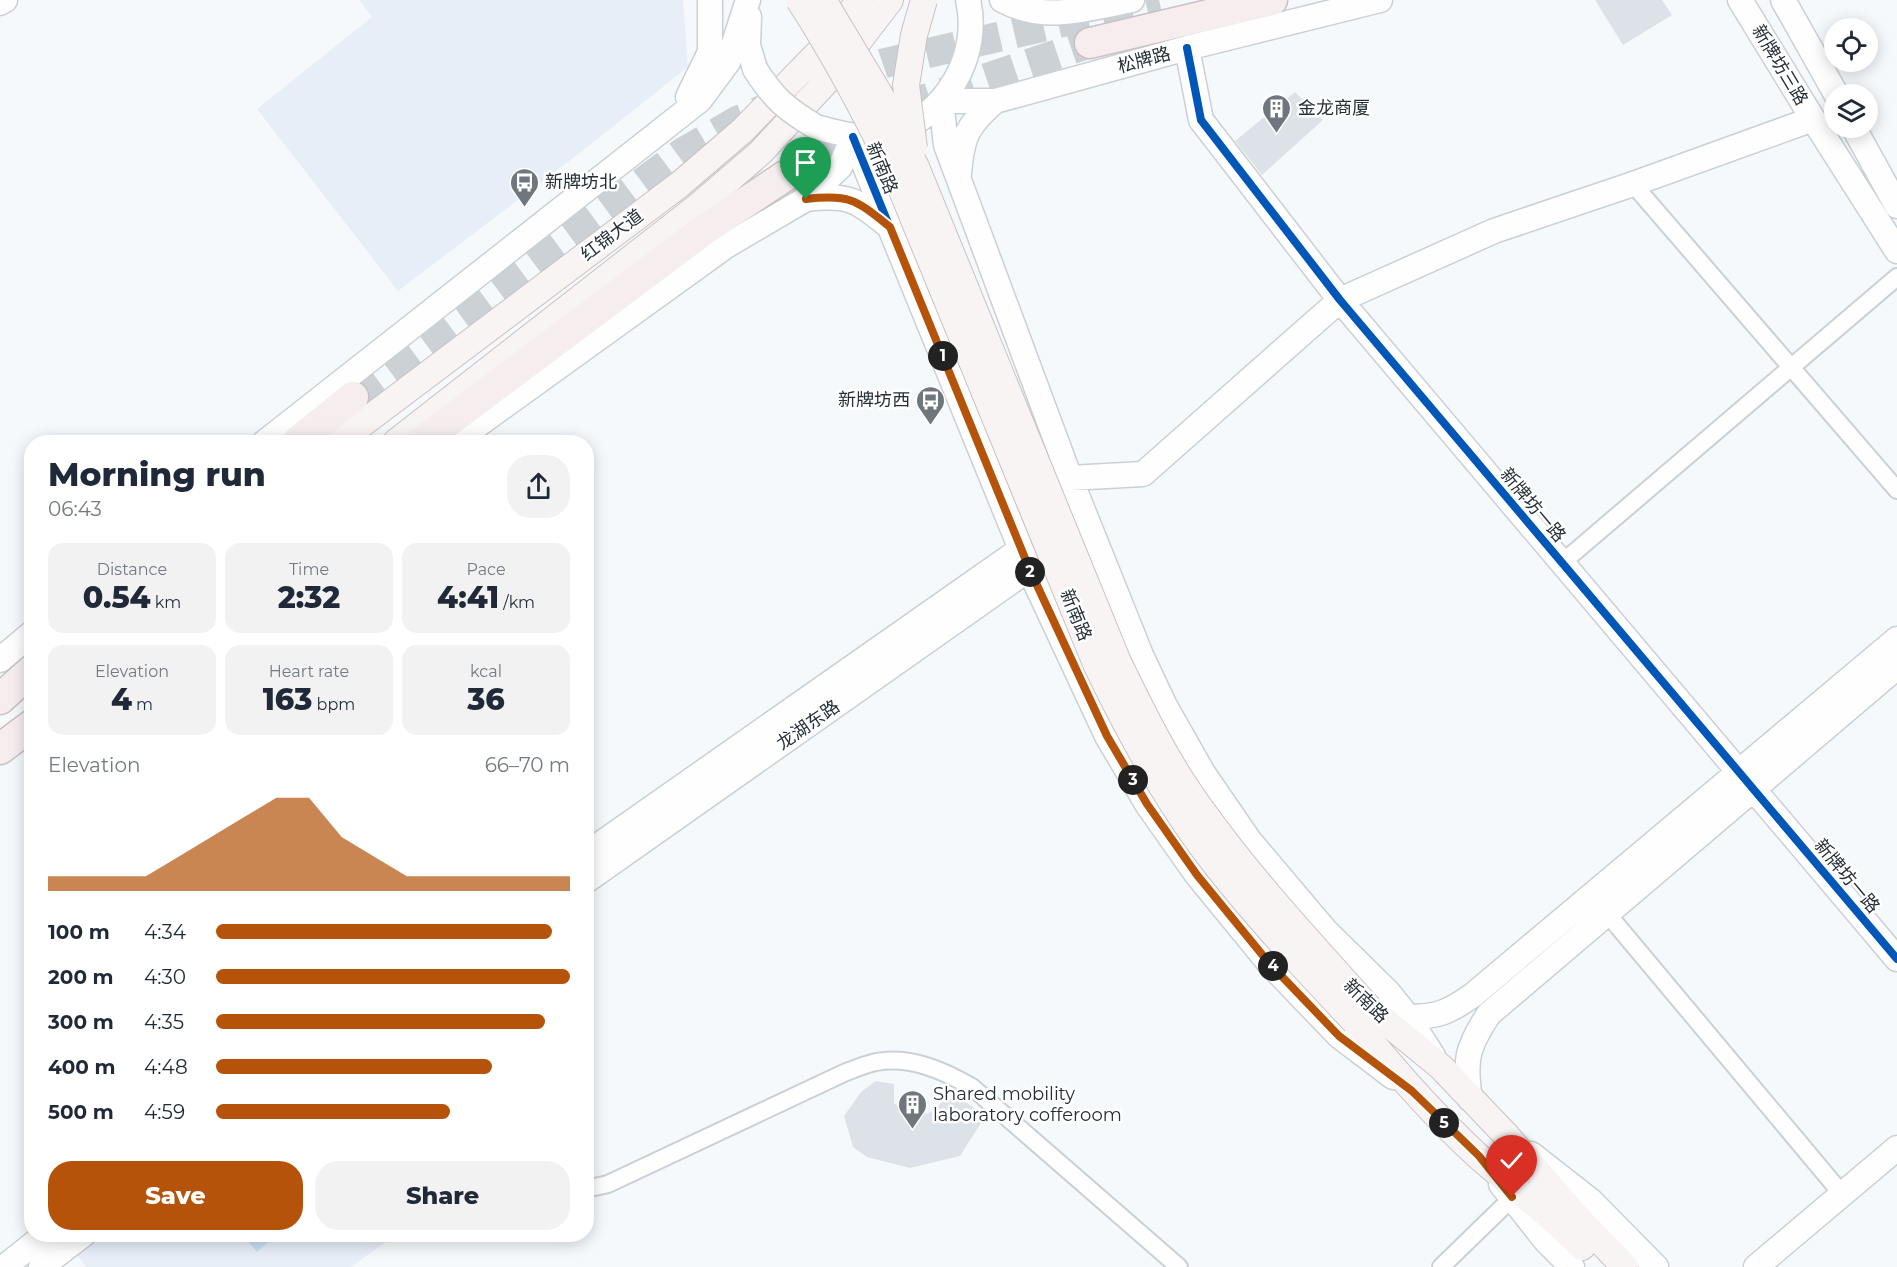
<!DOCTYPE html>
<html lang="en">
<head>
<meta charset="utf-8">
<style>
	body { margin:0; font-family:Montserrat,"Noto Sans SC",sans-serif; background:#f2f2f3; color:#1f2937; height:100vh; display:flex; flex-direction:column; font-size:22px; white-space:nowrap }
	* { box-sizing:border-box; margin:0 }
	p { font-size:20px; color:#747a83 }
	.icon { flex:none; width:33px; height:33px; fill:none; stroke:currentColor; stroke-width:2; stroke-linecap:round; stroke-linejoin:round }
	.map { position:relative; flex:1; overflow:hidden }
	.side { position:absolute; left:24px; top:435px; width:570px; height:807px; display:flex; flex-direction:column; background:#fff; border-radius:24px; box-shadow:0 3px 15px #0003 }
	.side>* { flex:none }
	.controls { position:absolute; left:1824px; top:18px; display:grid; gap:12px }
	.controls a { display:grid; place-items:center; width:54px; height:54px; border-radius:50%; background:#fff; box-shadow:0 3px 15px #0003; font-size:30px }
	.pin { position:absolute; display:grid; place-items:center; width:51px; height:51px; color:#fff; margin:-62px -26px; border-radius:50% 50% 50% 0; rotate:-45deg; box-shadow:0 0 6px #0007 }
	.pin .icon { rotate:45deg }
	.km { position:absolute; width:30px; height:30px; margin:-15px; border-radius:50%; background:#222; color:#fff; font-size:16px; line-height:30px; text-align:center }
	.round { display:grid; place-items:center; flex:none; width:63px; height:63px; border-radius:24px; background:#f2f2f3 }
	.head { display:flex; align-items:center; justify-content:space-between; height:102px; padding:0 24px }
	h1 { font-size:33px; font-weight:800; line-height:45px }
	.metrics { display:grid; grid-template-columns:repeat(3,1fr); gap:9px; height:102px; padding:6px 24px }
	.metrics div { display:grid; align-content:center; border-radius:15px; background:#f2f2f3; text-align:center }
	.metrics b { font-size:30px; font-weight:800 }
	.metrics small { font-size:16px; font-weight:400 }
	.metrics p { font-size:16px }
	.chart { height:168px; padding:12px 24px }
	.chart p { display:flex; justify-content:space-between }
	.chart svg { width:100%; height:108px; margin-top:6px; fill:#b45309; opacity:.7 }
	.cta { display:flex; gap:12px; margin-top:auto; padding:12px 24px }
	.cta a { flex:1; height:69px; border-radius:24px; background:#b45309; color:#fff; font-size:24px; font-weight:800; line-height:69px; text-align:center }
	.cta a+a { background:#f2f2f3; color:#1f2937 }
	ul { padding:0 24px; list-style:none; font-size:20px }
	li { display:grid; grid-template-columns:96px 72px 1fr; align-items:center; height:45px }
	li i { height:15px; border-radius:8px; background:#b45309 }
	.map>svg:first-child { display:block }
</style>
</head>
<body>
<div class="map">
<svg width="1897" height="1267" viewBox="0 0 1897 1267">
	<rect width="100%" height="100%" fill="#f6f9fc"/>
	<path fill="#e7eef7" d="M359,0H683L688,67L581,152L398,291L257,109L372,17Z
		M105,1235H395L351,1267H86L77,1254Z"/>
	<path fill="#c7dff9" d="M242,1235H276L257,1252Z"/>
	<path fill="#dde2e9" d="M1595,0H1662L1672,15L1623,45Z
		M1295,92L1323,120L1262,175L1235,141Z
		M876,1081L894,1084V1103L911,1116L929,1113L946,1099L958,1097L973,1107L981,1123L960,1156L910,1168L867,1157L853,1147L844,1116L861,1092Z"/>
	<g fill="none" stroke-linecap="round" stroke-linejoin="round">
		<path stroke="#ccd1d5" stroke-width="30" stroke-dasharray="30 15" stroke-linecap="butt" d="M785,176L899,108L1090,43
			M353,397L682,153L737,121L813,88L885,63L1159,0"/>
		<defs>
			<path id="street" d="M1633,184L1897,490
				M1563,562L1897,277
				M1600,905L1842,1194
				M586,1189L608,1184L844,1073C854,1069 866,1064 876,1062C911,1056 942,1070 972,1087L1179,1267
				M1441,1267L1512,1198"/>
			<path id="secondary" d="M1002,0C1044,23 1088,9 1132,0
				M1740,0L1813,119L1897,251
				M1783,0L1836,94
				M0,3L5,0
				M749,17L748,45L755,69
				M1187,48L1201,120L1340,300L1897,959
				M688,97L710,52V0
				M941,101L946,145L1070,478L1141,655L1165,706L1203,773L1249,840L1325,930L1388,992L1408,1017L1433,1056
				M941,101H995L1187,48L1380,0
				M816,127C841,134 867,141 893,133C946,115 981,55 968,0
				M1854,128L1897,206
				M853,137L1029,569L1107,736L1147,804L1197,875L1269,963L1339,1036L1393,1077
				M959,174C962,136 967,126 995,101
				M806,199C851,194 856,200 890,227
				M265,442L700,100L728,62L748,0
				M454,442L726,246L806,199L840,167L853,137
				M1070,478L1143,474L1340,300L1494,231L1633,184L1813,119
				M0,660L32,633
				M586,854L1021,549
				M586,881L1029,569
				M1408,1017C1438,1017 1449,1012 1473,995L1897,639
				M1470,1099C1464,1060 1467,1047 1489,1014L1897,667
				M1531,1154L1591,1201L1656,1267
				M1501,1184L1546,1241L1572,1267
				M4,1267L46,1234
				M41,1267L84,1234
				M1756,1267L1897,1148"/>
			<path id="primary" d="M338,442L679,185L742,131L820,51L860,0
				M396,442L697,207L761,152L835,72L890,0
				M1369,1008L1441,1067L1506,1135L1575,1215L1625,1267
				M1355,1022C1394,1070 1434,1116 1479,1157C1513,1187 1550,1214 1582,1247"/>
			<path id="highway" d="M1090,43L1272,0
				M297,442L353,397
				M421,442L704,230L785,176
				M0,699L32,670
				M0,749L32,725"/>
		</defs>
		<use href="#street" stroke="#cbd0d6" stroke-width="20"/>
		<use href="#secondary" stroke="#cbd0d6" stroke-width="27"/>
		<use href="#primary" stroke="#c9c1c4" stroke-width="28"/>
		<use href="#highway" stroke="#c9c1c4" stroke-width="33"/>
		<use href="#street" stroke="#fefeff" stroke-width="16"/>
		<use href="#secondary" stroke="#fefeff" stroke-width="24"/>
		<use href="#primary" stroke="#f9f4f4" stroke-width="26"/>
		<use href="#highway" stroke="#f5edee" stroke-width="30"/>
		<defs>
			<path id="secondary-bridge" d="M755,69C774,99 786,109 816,127"/>
			<path id="primary-bridge" d="M799,0C836,57 867,116 896,176L1097,666C1130,735 1168,804 1216,865C1259,920 1307,971 1355,1022
				M823,0L880,95L916,167L1118,662C1138,703 1158,744 1183,783C1237,864 1304,936 1369,1008
				M914,148L906,85L914,35L924,0"/>
		</defs>
		<use href="#secondary-bridge" stroke="#cbd0d6" stroke-width="27" stroke-linecap="butt"/>
		<use href="#primary-bridge" stroke="#c9c1c4" stroke-width="28" stroke-linecap="butt"/>
		<use href="#secondary-bridge" stroke="#fefeff" stroke-width="24"/>
		<use href="#primary-bridge" stroke="#f9f4f4" stroke-width="26"/>
		<defs>
			<path id="cycleway" d="M1187,48L1201,120L1340,300L1897,959
				M853,137L1029,569L1107,736L1147,804L1197,875L1269,963L1339,1036L1412,1091"/>
		</defs>
		<use href="#cycleway" stroke="#fff" stroke-width="11"/>
		<use href="#cycleway" stroke="#0057b8" stroke-width="8"/>
	</g>
	<g fill="none" stroke-linecap="round" stroke-linejoin="round">
		<defs>
			<path id="route" d="M806,199C851,194 856,200 890,227L1029,568L1107,736L1147,804L1197,875L1269,963L1339,1036L1412,1091L1479,1156L1512,1197"/>
		</defs>
		<use href="#route" stroke="#fff" stroke-width="12"/>
		<use href="#route" stroke="#b45309" stroke-width="8"/>
	</g>
	<defs>
		<symbol id="building-pin" viewBox="-11 -11 22 30"><path d="M0 17L-7.5 6A9.5 9.5 0 1 1 7.5 6Z" fill="#6f767d" stroke="#fff"/><path d="M-4-6H4V6H1V3H-1V6H-4ZM-2.5-4.3h1.7v1.8h-1.7ZM.8-4.3h1.7v1.8H.8ZM-2.5-1h1.7V.8h-1.7ZM.8-1h1.7V.8H.8Z" fill="#fff"/></symbol>
		<symbol id="bus-pin" viewBox="-11 -11 22 30"><path d="M0 17L-7.5 6A9.5 9.5 0 1 1 7.5 6Z" fill="#6f767d" stroke="#fff"/><path d="M-5-6H5V4H4V6H2V4H-2V6H-4V4H-5ZM-3.5-4V0h7V-4ZM-3.5 1.2v1.5H-2V1.2ZM2 1.2v1.5H3.5V1.2Z" fill="#fff"/></symbol>
	</defs>
	<g fill-rule="evenodd">
		<use href="#building-pin" x="1260" y="92" width="33" height="45"/>
		<use href="#bus-pin" x="508" y="166" width="33" height="45"/>
		<use href="#bus-pin" x="914" y="384" width="33" height="45"/>
		<use href="#building-pin" x="896" y="1088" width="33" height="45"/>
	</g>
	<g text-anchor="middle" stroke-width="5" stroke-linejoin="round" paint-order="stroke">
		<g font-size="18" fill="#262f38" stroke="#fff">
			<text transform="translate(1144 60) rotate(-15)" y="6">松牌路</text>
			<text transform="translate(1780 65) rotate(59)" y="6">新牌坊三路</text>
			<text transform="translate(882 168) rotate(68)" y="6">新南路</text>
			<text transform="translate(612 235) rotate(-37)" y="6">红锦大道</text>
			<text transform="translate(1533 505) rotate(50)" y="6">新牌坊一路</text>
			<text transform="translate(1076 615) rotate(68)" y="6">新南路</text>
			<text transform="translate(808 725) rotate(-35)" y="6">龙湖东路</text>
			<text transform="translate(1847 876) rotate(50)" y="6">新牌坊一路</text>
			<text transform="translate(1366 1001) rotate(44)" y="6">新南路</text>
		</g>
		<g font-size="18" fill="#262f38" stroke="#fff" text-anchor="start">
			<text x="1298" y="114">金龙商厦</text>
			<text x="545" y="188">新牌坊北</text>
			<text x="910" y="406" text-anchor="end">新牌坊西</text>
			<text x="933" y="1100">Shared mobility<tspan x="933" dy="21">laboratory cofferoom</tspan></text>
		</g>
	</g>
</svg>
<div class="controls">
<a><svg class="icon" aria-label="locate" viewBox="0 0 24 24"><circle cx="12" cy="12" r="6"/><path d="M12 2v4M12 18v4M2 12h4M18 12h4"/></svg></a>
<a><svg class="icon" aria-label="layers" viewBox="0 0 24 24"><path d="M12 4l9 5-9 5-9-5zM3 14l9 5 9-5"/></svg></a>
</div>
<div class="pin" style="left:806px;top:199px;background:#1e9e55"><svg class="icon" aria-label="arrive" viewBox="0 0 24 24"><path d="M6 21V4h12l-3 4 3 4H6"/></svg></div>
<div class="pin" style="left:1512px;top:1197px;background:#d93025"><svg class="icon" aria-label="check" viewBox="0 0 24 24"><path d="M5 12l5 5 9-10"/></svg></div>
<b class="km" style="left:943px;top:356px">1</b>
<b class="km" style="left:1030px;top:572px">2</b>
<b class="km" style="left:1133px;top:780px">3</b>
<b class="km" style="left:1273px;top:966px">4</b>
<b class="km" style="left:1444px;top:1123px">5</b>
<section class="side">
<div class="head"><div><h1>Morning run</h1><p>06:43</p></div><a class="round"><svg class="icon" aria-label="share" viewBox="0 0 24 24"><path d="M12 15V3M7 8l5-5 5 5M5 13v7h14v-7"/></svg></a></div>
<div class="metrics">
<div><p>Distance</p><b>0.54<small> km</small></b></div>
<div><p>Time</p><b>2:32</b></div>
<div><p>Pace</p><b>4:41<small> /km</small></b></div>
</div>
<div class="metrics">
<div><p>Elevation</p><b>4<small> m</small></b></div>
<div><p>Heart rate</p><b>163<small> bpm</small></b></div>
<div><p>kcal</p><b>36</b></div>
</div>
<div class="chart"><p><span>Elevation</span>66–70 m</p>
<svg viewBox="0 0 160 44" preserveAspectRatio="none"><path d="M0 44V38L10 38L20 38L30 38L40 30L50 22L60 14L70 6L80 6L90 22L100 30L110 38L120 38L130 38L140 38L150 38L160 38V44z"/></svg>
</div>
<ul>
<li><b>100 m</b>4:34<i style="width:95%"></i></li>
<li><b>200 m</b>4:30<i style="width:100%"></i></li>
<li><b>300 m</b>4:35<i style="width:93%"></i></li>
<li><b>400 m</b>4:48<i style="width:78%"></i></li>
<li><b>500 m</b>4:59<i style="width:66%"></i></li>
</ul>
<div class="cta"><a>Save</a><a>Share</a></div>
</section>
</div>
</body>
</html>
